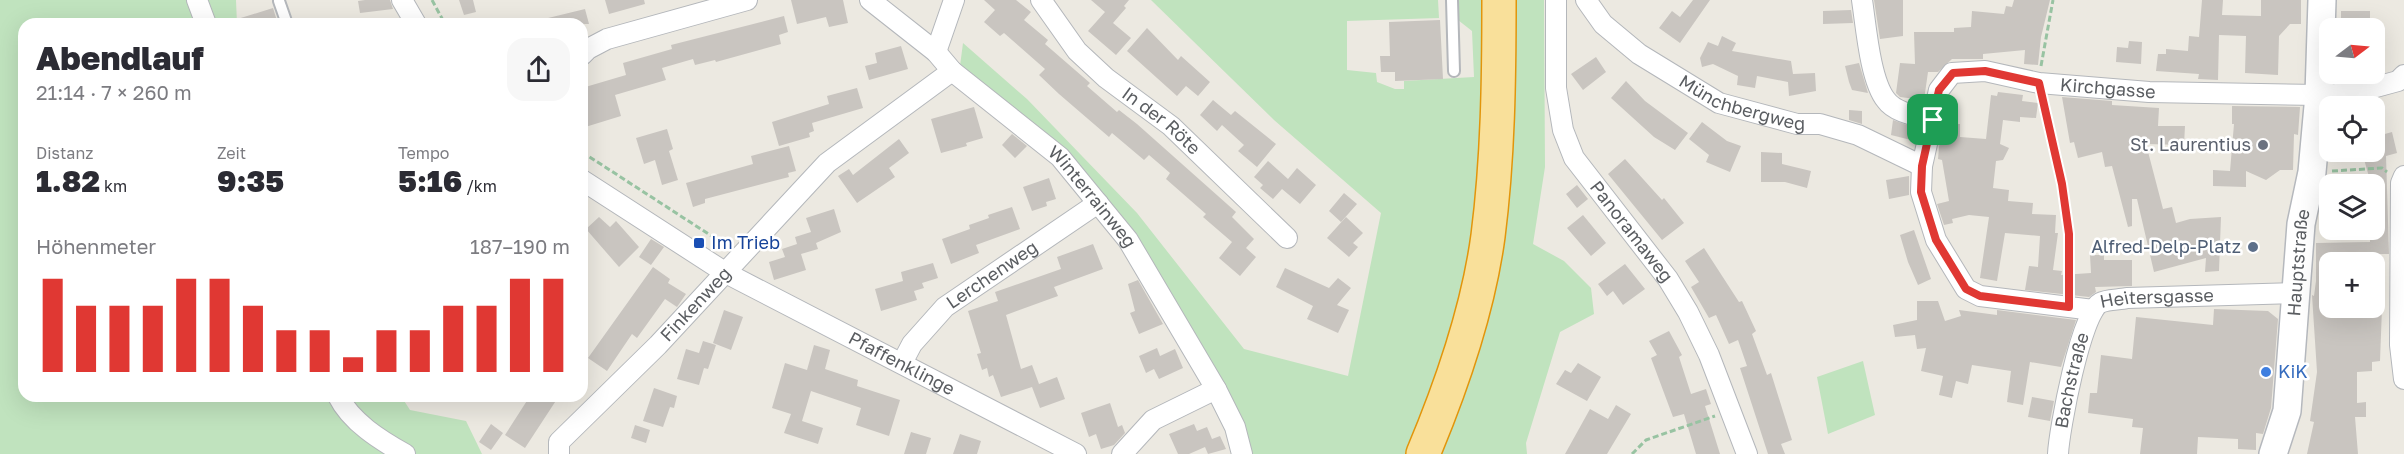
<!DOCTYPE html>
<html lang="de">
<head>
<meta charset="utf-8">
<style>
	body { margin:0; font-family:"Golos Text",sans-serif; background:#f7f7f7; color:#2b2b33; height:100vh; display:flex; flex-direction:column; font-size:22px; white-space:nowrap }
	* { box-sizing:border-box; margin:0 }
	p { font-size:20px; color:#7c7c81 }
	.icon { flex:none; width:33px; height:33px; fill:none; stroke:currentColor; stroke-width:2; stroke-linecap:round; stroke-linejoin:round }
	.map { position:relative; flex:1; overflow:hidden }
	.drawer { position:absolute; left:18px; top:18px; width:570px; height:384px; display:flex; flex-direction:column; background:#fff; border-radius:18px; box-shadow:0 6px 24px #0002 }
	.drawer>* { flex:none }
	.needle { width:39px; rotate:74deg }
	.controls { position:absolute; left:2319px; top:18px; display:grid; gap:12px }
	.controls a { display:grid; place-items:center; width:66px; height:66px; border-radius:12px; background:#fff; box-shadow:0 6px 24px #0002; font-size:30px }
	.pin { position:absolute; display:grid; place-items:center; width:51px; height:51px; color:#fff; margin:-26px; border-radius:12px; box-shadow:0 3px 9px #0006 }
	.round { display:grid; place-items:center; flex:none; width:63px; height:63px; border-radius:18px; background:#f7f7f7 }
	.summary { display:flex; align-items:center; justify-content:space-between; height:102px; padding:0 18px }
	h1 { font-size:33px; font-weight:800; line-height:45px }
	.metrics { display:grid; grid-template-columns:repeat(3,1fr); gap:9px; height:102px; padding:6px 18px }
	.metrics div { display:grid; align-content:center }
	.metrics b { font-size:30px; font-weight:800 }
	.metrics small { font-size:16px; font-weight:400 }
	.metrics p { font-size:16px }
	.chart { height:168px; padding:12px 18px }
	.chart p { display:flex; justify-content:space-between }
	.chart svg { width:100%; height:108px; margin-top:6px; stroke:#e03833; stroke-width:6 }
	.map>svg:first-child { display:block }
</style>
</head>
<body>
<div class="map">
<svg width="2404" height="454" viewBox="0 0 2404 454">
	<rect width="100%" height="100%" fill="#ece9e1"/>
	<path fill="#c0e3be" d="M0,0H236L237,24H24V396H401L410,410L466,421L482,454H0Z
		M1151,0H1438L1439,18L1347,21V70L1376,73L1377,82L1395,89H1404V81L1474,77L1472,31L1458,20V0H1486L1481,168L1467,264L1452,350L1416,454H1249L1132,234L960,66L963,43L1027,99L1137,213L1244,349L1348,376L1381,213L1274,120Z
		M1512,0H1544L1545,167L1533,244L1564,261L1591,288L1594,314L1560,332L1526,443L1527,454H1440Z
		M1863,361L1875,415L1828,434L1817,377Z"/>
	<path fill="#c9c5c0" d="M365,0H390L393,9L360,13L358,1Z
		M459,0H473L476,12L464,15Z
		M605,0H644L645,4L609,14Z
		M791,0H843L848,23L829,27L826,17L797,24Z
		M984,0H1016L1031,12L1024,20L1048,40L1045,44L1090,83L1087,86L1117,112L1119,110L1137,124L1236,212L1232,217L1254,239L1246,248L1256,257L1240,276L1219,258L1232,242L1203,217L1206,214L1166,179L1170,173L1149,155L1144,160L1112,133L1109,137L1059,94L1039,75L1045,69L1004,33L1000,36L984,22L995,10Z
		M1091,0H1129L1124,6L1126,8L1113,23L1131,38L1116,55L1088,31L1105,12Z
		M1693,0H1710L1680,43L1659,28L1672,11L1680,17Z
		M1874,0H1903V36L1880,39Z
		M2014,0H2050L2041,37L2038,65L2024,64L2025,50L1983,54V59H1952L1938,72H1928L1924,100L1900,97L1896,93L1900,63L1915,64L1914,32H1954V28L1971,27L1972,11L2004,14L2006,6L2012,7Z
		M2202,0H2223L2222,15L2261,16V0H2301V24H2290L2279,36L2278,75L2245,73L2246,36L2219,35L2218,80L2198,79L2199,74L2156,71L2158,54H2166V49L2188,51L2189,36L2199,37Z
		M273,8L278,24H232L231,21Z
		M585,9L589,24H545L544,19Z
		M1851,10L1853,23L1823,24V11Z
		M2341,11H2370V28H2341Z
		M784,16L788,32L779,35L781,44L716,62L715,60L695,65L693,59L662,68L666,80L615,95L621,116L582,128V112L586,111L582,88L626,75L623,63L672,49L671,45Z
		M1440,20L1443,79L1395,81V72H1381L1380,56H1390L1389,22Z
		M1147,28L1178,60L1181,56L1210,82L1198,96L1186,86L1177,96L1127,51Z
		M1722,36L1736,43L1732,51L1791,61L1793,74L1815,73L1816,91L1789,96L1788,82L1757,76L1755,88L1737,85L1738,76L1713,64L1702,67L1700,58L1708,42L1718,46Z
		M2129,41L2142,42L2141,64L2116,62L2117,47L2128,48Z
		M901,46L908,69L869,80L865,66L877,63L875,53Z
		M1596,57L1606,72L1583,90L1571,74Z
		M1859,63L1868,93L1852,90L1849,82L1845,66Z
		M1626,81L1645,101L1688,133L1675,150L1654,137L1611,98Z
		M857,88L863,108L812,123L814,131L809,133L810,137L779,146L772,122L829,104L827,96Z
		M1998,92L2023,95L2022,101L2038,103L2036,118L2020,117V122L2003,120L2000,144L2009,148L2003,160L1996,161L1993,188L2009,190L2008,201L2033,203L2032,214L2056,215L2055,233H2058L2053,270L2062,271L2061,275L2091,273L2090,255H2104V260H2132V286L2095,287L2096,292L2089,297L2025,290L2029,266L2038,267L2040,236L2005,233L1997,281L1980,278L1989,217L1969,215L1952,219L1953,223L1944,225L1937,204L1949,201L1942,160L1938,159L1939,147L1944,124H1960V137L1986,139L1991,95L1997,96Z
		M2062,97L2112,101V105L2159,108L2158,126H2185L2184,145L2146,144L2163,209L2172,207L2176,223L2190,219L2221,217L2219,271L2205,272L2206,258L2154,272L2137,199H2132V226L2128,227L2112,166L2105,167L2102,152L2078,158L2074,142L2070,143Z
		M1213,100L1231,115L1235,111L1276,144L1257,167L1238,151L1244,145L1222,125L1217,131L1200,115Z
		M2232,106L2300,107L2298,135L2294,134L2293,170H2280L2266,180L2246,171V187L2213,186V170L2230,171L2234,124H2232Z
		M974,107L983,138L966,143L967,146L941,153L931,119Z
		M1849,110L1862,111V124L1849,120Z
		M1893,120L1918,129L1915,141L1891,135Z
		M1702,122L1727,141L1741,146L1730,172L1706,162L1709,155L1689,139Z
		M667,129L673,149L669,151L678,180L662,185L655,160L644,164L636,138Z
		M2392,132L2397,153L2386,156L2389,254H2380V262H2330V308H2382L2380,361L2372,362V371L2357,372V403L2366,402V417H2355L2358,454H2307L2314,422L2310,421L2317,372L2312,295L2314,296L2316,281V243L2370,242V230H2374V184H2371L2362,152H2374V137Z
		M1012,134L1027,146L1015,158L1002,145Z
		M899,139L909,153L889,168L895,177L857,203L838,176L849,169L853,175Z
		M789,146L796,171L788,173L789,177L705,199V203L693,207L686,183L753,164L751,156Z
		M1761,152L1782,153V164L1811,171L1807,188L1785,182H1761Z
		M1625,159L1662,200L1664,198L1684,223L1662,240L1608,174Z
		M1268,161L1288,179L1297,168L1316,185L1300,204L1282,189L1273,199L1260,188L1263,185L1254,177Z
		M1909,176V195L1889,199L1886,180Z
		M1049,178L1056,199L1046,202L1047,206L1032,211L1023,187Z
		M1577,185L1588,199L1577,208L1566,194Z
		M1344,193L1357,204L1341,222L1329,211Z
		M1012,207L1020,229L976,245L979,253L951,264L942,239L970,229L969,225L989,218L988,215Z
		M834,209L841,232L816,243L818,249L801,254L806,270L774,280L769,262L785,257L782,249L797,244L795,237L811,232L806,218Z
		M1583,215L1606,243L1591,256L1567,228Z
		M599,217L610,227L616,221L639,247L619,267L586,229Z
		M1346,217L1363,233L1353,243L1358,247L1349,257L1327,238Z
		M1914,230L1931,279L1918,285L1908,262L1900,235Z
		M651,239L664,247L651,265L639,257Z
		M1093,244L1103,269L1054,287L1058,296L1006,315L1021,369L1032,365L1039,384L1057,377L1065,399L1040,408L1032,387L1001,397L993,375L989,377L987,368L982,370L977,354L981,353L968,311L998,301L995,292L1061,269L1057,257Z
		M1704,248L1739,302L1742,301L1756,331L1752,334L1767,375L1771,373L1792,440L1781,444L1785,454H1768L1740,368L1747,366L1738,340L1729,344L1716,315L1709,318L1691,287L1699,282L1685,261Z
		M933,263L938,278L922,283L924,288L914,291L917,300L881,311L875,289L903,281L901,272Z
		M1625,264L1645,289L1623,305L1613,291L1607,296L1598,284Z
		M653,267L670,279L668,283L686,294L677,307L665,299L637,338L632,334L607,371L588,358Z
		M1285,268L1329,288L1338,278L1351,288L1337,305L1349,310L1338,333L1307,319L1313,306L1276,287Z
		M1138,280L1163,324L1139,334L1130,313L1135,311L1128,284Z
		M1917,301H1938L1945,321L1961,316L1959,310L1997,315V310L2076,320L2061,367L2030,362L2023,405L2007,402L2011,371L1972,365L1968,384L1956,381L1952,398L1939,395L1943,376L1921,371L1926,348L1917,349L1915,335L1895,337L1893,325L1917,320Z
		M2214,309L2268,311L2278,319L2271,408L2263,434L2256,433V450L2238,449V439L2198,437L2197,454H2140L2143,428L2132,427L2133,419L2088,413L2090,393H2097L2101,355L2132,359L2136,317L2213,325Z
		M724,310L743,317L731,350L713,343Z
		M1669,331L1682,355L1679,357L1691,394L1706,389L1711,404L1705,406L1720,454H1696L1684,414L1673,417L1651,358L1657,355L1649,341Z
		M703,341L716,345L708,369L704,368L699,385L677,379L686,349L699,353Z
		M814,345L830,350L825,369L858,380L857,386L900,400L889,436L856,425L861,408L811,391L802,421L823,428L818,444L784,433L791,414L772,408L785,363L807,370Z
		M1157,348L1160,356L1175,349L1183,368L1159,379L1154,369L1146,373L1139,356Z
		M1578,363L1601,377L1587,401L1556,384L1565,370L1571,373Z
		M654,388L677,396L674,408L670,407L663,427L643,421Z
		M530,396H559L525,448L505,435Z
		M2032,397L2054,401L2050,421L2028,417Z
		M1110,403L1118,427L1122,425L1125,433L1114,445L1101,449L1096,434L1089,437L1081,413Z
		M1616,405L1631,414L1607,454H1565L1590,409L1608,419Z
		M491,424L503,433L491,450L479,442Z
		M1194,424L1197,431L1207,427L1212,439L1220,436L1226,449L1208,454L1205,447L1189,454H1178L1169,434Z
		M635,425L650,430L646,443L631,438Z
		M911,432L931,438L926,454H904Z
		M960,434L981,441L977,454H953Z"/>
	<g fill="none" stroke-linecap="round" stroke-linejoin="round">
		<defs>
			<path id="service" d="M1452,0L1454,71
				M279,1L287,24"/>
			<g id="minor">
				<path d="M197,0L206,24"/>
				<path d="M402,0L416,24"/>
				<path id="s1" d="M870,0L936,52L952,71L1060,157L1128,240L1216,389L1235,427L1242,454"/>
				<path id="s2" d="M1041,0L1077,51L1106,78L1171,126L1287,238"/>
				<path id="s3" d="M1556,0V88L1563,130L1574,158L1668,279L1688,312L1709,355L1747,454"/>
				<path id="s4" d="M1586,0L1603,24L1639,54L1719,103L1797,124H1820L1858,135L1922,166"/>
				<path d="M1862,0C1866,26 1870,80 1886,100C1895,113 1918,116 1933,120"/>
				<path d="M936,52L954,0"/>
				<path d="M582,55L588,49L607,39L747,0"/>
				<path d="M2404,176L2401,183L2400,345L2404,379"/>
				<path id="s5" d="M582,180L726,273L1076,454"/>
				<path id="s6" d="M2093,310L1980,296L1966,289L1936,240L1921,192L1922,166L1939,90L1952,73L1985,71L2039,83L2149,92L2319,95L2354,93L2398,81L2404,75"/>
				<path id="s7" d="M902,363L912,344L945,307L1098,203"/>
				<path d="M338,396C351,422 380,440 405,454"/>
				<path id="s8" d="M559,454V442L658,345L827,163L952,71"/>
				<path d="M1122,454L1153,420L1216,389"/>
				<path id="s9" d="M2058,454C2059,431 2081,312 2100,303C2107,299 2119,300 2127,298L2295,293"/>
			</g>
			<g id="secondary">
				<path id="s10" d="M2273,454L2287,411L2301,224L2312,172L2319,95L2322,0"/>
			</g>
			<path id="trunk" d="M1423,454C1452,385 1478,311 1488,236C1498,158 1499,79 1499,0"/>
		</defs>
		<use href="#service" stroke="#b4b7bb" stroke-width="14"/>
		<use href="#minor" stroke="#b4b7bb" stroke-width="22"/>
		<use href="#secondary" stroke="#b5b8bd" stroke-width="30"/>
		<use href="#trunk" stroke="#e2950b" stroke-width="36"/>
		<path stroke="#98c3a2" stroke-width="3" stroke-dasharray="6 3" stroke-linecap="butt" d="M432,0L445,24
			M2041,66L2053,0
			M2043,99L2069,234V291
			M582,152L727,246
			M2332,171L2382,168L2387,172
			M1632,454L1646,440L1715,416"/>
		<use href="#service" stroke="#fff" stroke-width="10"/>
		<use href="#minor" stroke="#fff" stroke-width="20"/>
		<use href="#secondary" stroke="#fff" stroke-width="27"/>
		<use href="#trunk" stroke="#f9e09a" stroke-width="33"/>
	</g>
	<g fill="none" stroke-linecap="round" stroke-linejoin="round">
		<defs>
			<path id="route" d="M1985,71L2039,83L2062,184L2069,234V307L1980,296L1966,289L1936,240L1921,192L1922,166L1939,90L1953,73Z"/>
		</defs>
		<use href="#route" stroke="#fff" stroke-width="12"/>
		<use href="#route" stroke="#e03833" stroke-width="8"/>
	</g>
	<circle fill="#6b7280" stroke="#fff" stroke-width="2" cx="2263" cy="145" r="6"/>
	<rect fill="#1a4fb4" stroke="#fff" stroke-width="2" x="693" y="237" width="12" height="12" rx="3"/>
	<circle fill="#5c6f8a" stroke="#fff" stroke-width="2" cx="2253" cy="247" r="6"/>
	<circle fill="#3f7fe0" stroke="#fff" stroke-width="2" cx="2266" cy="372" r="6"/>
	<g text-anchor="middle" stroke-width="5" stroke-linejoin="round" paint-order="stroke">
		<g font-size="18" fill="#5a5d61" stroke="#fff">
			<text dy="6" stroke="none"><textPath href="#s6" startOffset="520">Kirchgasse</textPath></text>
			<text dy="6" stroke="none"><textPath href="#s4" startOffset="192">Münchbergweg</textPath></text>
			<text dy="6" stroke="none"><textPath href="#s2" startOffset="172">In der Röte</textPath></text>
			<text dy="6" stroke="none"><textPath href="#s1" startOffset="298">Winterrainweg</textPath></text>
			<text dy="6" stroke="none"><textPath href="#s3" startOffset="254">Panoramaweg</textPath></text>
			<text dy="6" stroke="none"><textPath href="#s10" startOffset="194">Hauptstraße</textPath></text>
			<text dy="6" stroke="none"><textPath href="#s7" startOffset="128">Lerchenweg</textPath></text>
			<text dy="6" stroke="none"><textPath href="#s9" startOffset="216">Heitersgasse</textPath></text>
			<text dy="6" stroke="none"><textPath href="#s8" startOffset="206">Finkenweg</textPath></text>
			<text dy="6" stroke="none"><textPath href="#s5" startOffset="369">Pfaffenklinge</textPath></text>
			<text dy="6" stroke="none"><textPath href="#s9" startOffset="75">Bachstraße</textPath></text>
		</g>
		<g font-size="18" fill="#5b616d" stroke="#fff" text-anchor="end">
			<text x="2251" y="151">St. Laurentius</text>
		</g>
		<g font-size="18" fill="#164399" stroke="#fff" text-anchor="start">
			<text x="711" y="249">Im Trieb</text>
		</g>
		<g font-size="18" fill="#4e5e75" stroke="#fff" text-anchor="end">
			<text x="2241" y="253">Alfred-Delp-Platz</text>
		</g>
		<g font-size="18" fill="#366cbe" stroke="#fff" text-anchor="start">
			<text x="2278" y="378">KiK</text>
		</g>
	</g>
</svg>
<div class="controls">
<a><svg class="needle" viewBox="-14 -14 28 28"><path d="M0-13l5 13h-10z" fill="#e53935"/><path d="M0 13l5-13h-10z" fill="#7c7c81"/></svg></a>
<a><svg class="icon" aria-label="locate" viewBox="0 0 24 24"><circle cx="12" cy="12" r="6"/><path d="M12 2v4M12 18v4M2 12h4M18 12h4"/></svg></a>
<a><svg class="icon" aria-label="layers" viewBox="0 0 24 24"><path d="M12 4l9 5-9 5-9-5zM3 14l9 5 9-5"/></svg></a>
<a>+</a>
</div>
<div class="pin" style="left:1933px;top:120px;background:#1e9e55"><svg class="icon" aria-label="arrive" viewBox="0 0 24 24"><path d="M6 21V4h12l-3 4 3 4H6"/></svg></div>
<section class="drawer">
<div class="summary"><div><h1>Abendlauf</h1><p>21:14 · 7 × 260 m</p></div><a class="round"><svg class="icon" aria-label="share" viewBox="0 0 24 24"><path d="M12 15V3M7 8l5-5 5 5M5 13v7h14v-7"/></svg></a></div>
<div class="metrics">
<div><p>Distanz</p><b>1.82<small> km</small></b></div>
<div><p>Zeit</p><b>9:35</b></div>
<div><p>Tempo</p><b>5:16<small> /km</small></b></div>
</div>
<div class="chart"><p><span>Höhenmeter</span>187–190 m</p>
<svg viewBox="0 0 160 44" preserveAspectRatio="none"><path d="M5 44V6M15 44V17M25 44V17M35 44V17M45 44V6M55 44V6M65 44V17M75 44V27M85 44V27M95 44V38M105 44V27M115 44V27M125 44V17M135 44V17M145 44V6M155 44V6"/></svg>
</div>
</section>
</div>
</body>
</html>
